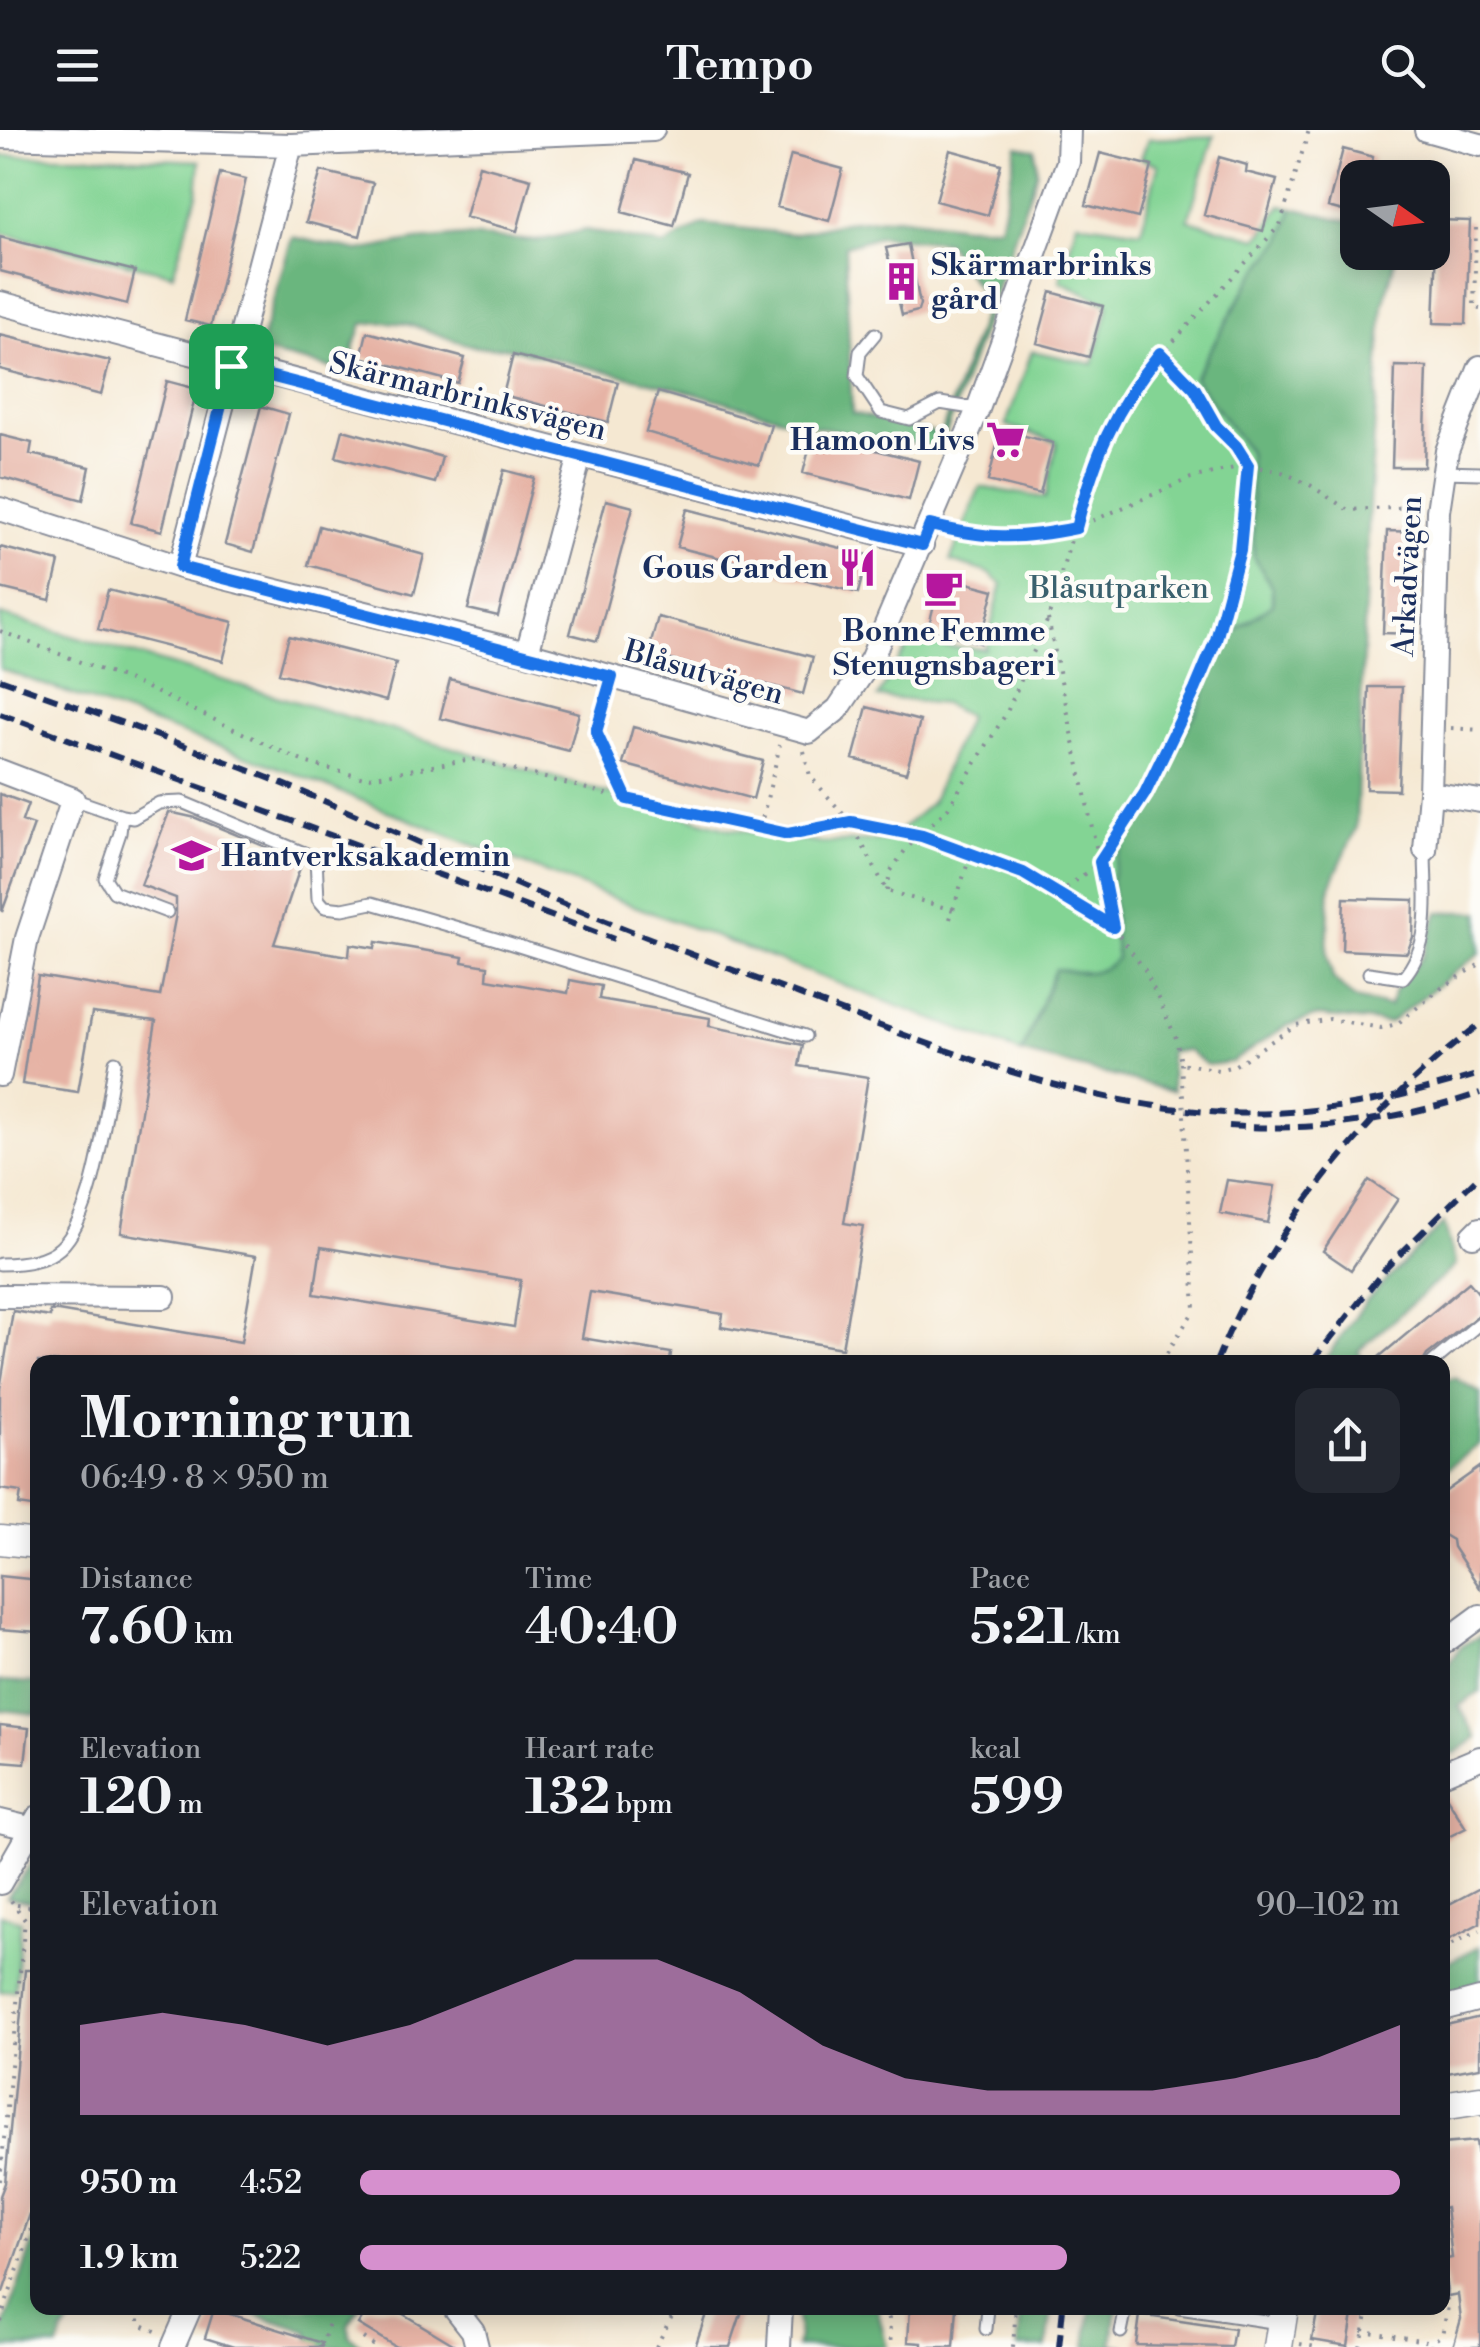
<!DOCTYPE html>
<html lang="en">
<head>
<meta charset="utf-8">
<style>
	body { margin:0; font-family:"Libre Bodoni",serif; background:#242831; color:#f1f3f6; height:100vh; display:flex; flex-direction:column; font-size:38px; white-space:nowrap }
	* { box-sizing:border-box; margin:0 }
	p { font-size:32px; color:#9ea1a6 }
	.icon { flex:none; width:55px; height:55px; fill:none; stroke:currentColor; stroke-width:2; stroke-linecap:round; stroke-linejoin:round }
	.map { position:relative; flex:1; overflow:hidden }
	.drawer { position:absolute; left:30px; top:1225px; width:1420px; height:960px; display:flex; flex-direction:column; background:#171b24; border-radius:20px; box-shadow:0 5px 25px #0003 }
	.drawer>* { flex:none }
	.needle { width:65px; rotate:104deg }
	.buttons { position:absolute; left:1340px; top:30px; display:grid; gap:20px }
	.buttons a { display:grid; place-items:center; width:110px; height:110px; border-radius:20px; background:#171b24; box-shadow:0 5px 25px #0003; font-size:50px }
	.pin { position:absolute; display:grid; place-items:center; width:85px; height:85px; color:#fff; margin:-42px; border-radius:20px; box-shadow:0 5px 15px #0006 }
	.round { display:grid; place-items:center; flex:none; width:105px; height:105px; border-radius:20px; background:#242831 }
	.overview { display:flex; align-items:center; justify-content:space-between; height:170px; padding:0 50px }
	h1 { font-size:55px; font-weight:800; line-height:75px }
	.figures { display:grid; grid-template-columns:repeat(3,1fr); gap:15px; height:170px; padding:10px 50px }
	.figures div { display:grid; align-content:center }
	.figures b { font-size:50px; font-weight:800 }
	.figures small { font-size:28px; font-weight:400 }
	.figures p { font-size:28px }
	.chart { height:280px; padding:20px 50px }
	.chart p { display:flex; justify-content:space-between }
	.chart svg { width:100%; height:180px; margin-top:10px; fill:#d690ce; opacity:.7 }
	ul { padding:0 50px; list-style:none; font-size:32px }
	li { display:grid; grid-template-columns:160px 120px 1fr; align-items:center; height:75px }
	li i { height:25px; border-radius:12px; background:#d690ce }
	header { display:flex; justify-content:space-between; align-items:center; height:130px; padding:0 50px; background:#171b24; font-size:45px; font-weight:800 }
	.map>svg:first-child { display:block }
</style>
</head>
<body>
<header><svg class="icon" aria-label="menu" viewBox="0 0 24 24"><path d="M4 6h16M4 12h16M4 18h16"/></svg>Tempo<svg class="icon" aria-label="search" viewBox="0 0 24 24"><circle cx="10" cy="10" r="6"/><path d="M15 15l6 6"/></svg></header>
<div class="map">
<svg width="1480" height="2217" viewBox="0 0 1480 2217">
	<rect width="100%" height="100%" fill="#fdfcf7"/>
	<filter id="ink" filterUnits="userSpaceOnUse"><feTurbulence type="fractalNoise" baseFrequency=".01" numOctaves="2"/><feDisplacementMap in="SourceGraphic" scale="20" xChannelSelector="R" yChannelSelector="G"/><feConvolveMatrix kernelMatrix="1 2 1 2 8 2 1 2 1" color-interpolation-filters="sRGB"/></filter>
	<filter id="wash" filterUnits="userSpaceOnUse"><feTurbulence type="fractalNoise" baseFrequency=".0048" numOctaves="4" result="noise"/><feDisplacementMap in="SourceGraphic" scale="40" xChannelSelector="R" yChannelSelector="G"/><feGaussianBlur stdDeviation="2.25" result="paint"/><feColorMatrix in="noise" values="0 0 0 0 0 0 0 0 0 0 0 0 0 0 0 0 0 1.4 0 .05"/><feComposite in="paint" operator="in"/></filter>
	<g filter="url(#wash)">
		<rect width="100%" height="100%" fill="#f5e8d2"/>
		<path fill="#83d494" stroke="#4f8279" stroke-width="2.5" d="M1214,6L1188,90L1257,108L1264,102L1281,75L1293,78L1283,110L1252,148L1194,248L1249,322L1254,427L1272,457V475L1221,511L1201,573L1173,624L1149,684L1131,697L1116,798V829C1107,839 1101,839 1088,844C1047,862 1036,882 1022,923L460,710L288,641L0,539V485L726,698L818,713L889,710L931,673L968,586L943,574L878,567L913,506L947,517L985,519L1002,454L989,443L950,431L980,357L1045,368L1057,312L1006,295L1032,221L1093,234L1109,174L1060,151L1077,92L1141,101L1158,35L1141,28L1148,9Z
			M0,26H90L200,31L197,64L173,144L0,103Z
			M1,1784L21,1791L15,1860L0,1862Z"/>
		<path fill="#6ab67e" stroke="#42726e" stroke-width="2.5" fill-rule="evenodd" d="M1017,16L1035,19L1037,42L941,318L812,296L680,259L505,217C495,217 483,219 473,216C429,205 412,186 363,194L354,216L352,243L258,221L292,107L359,121L416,110L465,106L537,111L586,100L664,116L703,94L793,104L844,92L897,87L965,96H1000ZM879,106L946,112L987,172L941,304L852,283L845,116Z
			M1293,78L1357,93L1358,122L1397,123L1383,176L1369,377L1356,699L1330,756L1327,823L1333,848L1354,869L1389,876L1395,860L1423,826L1438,782H1480V823L1389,893L1317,886L1286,896L1232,932L1207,935L1188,921H1169L1173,961L1022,923L1055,839C1079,842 1099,848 1116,829L1111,749L1117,727L1131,697L1149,684L1173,624L1201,573L1221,511L1273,474L1272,457L1254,427L1249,322L1194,248L1252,148L1283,109Z
			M1444,1093L1456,1135L1358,1221L1364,1232H1323L1366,1171Z
			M1455,1248L1480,1263V1314L1443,1342V1251Z
			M1480,1506V1562L1459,1576L1477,1608L1454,1624L1443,1622V1541L1461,1516Z
			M0,1551L37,1553V1584L0,1580Z
			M32,1733L37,1736V1773L7,1767Z
			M1480,1816V1860L1443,1870V1835Z
			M37,2102L38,2178H82L63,2203L58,2217H0V2208Z
			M236,2178H359L348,2195L349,2206L364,2217H312L309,2202Z
			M795,2178H877L887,2217H796L799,2208Z
			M1021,2178H1052L1047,2217H1018Z
			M1091,2178H1117L1112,2214L1126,2217H1086Z"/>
		<g id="blocks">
			<path fill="#e6b3a5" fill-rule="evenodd" d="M1343,19L1373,27L1369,48H1358V85L1328,77Z
				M950,20L1001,34L988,85L936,71Z
				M1100,23L1152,36L1138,88L1086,75Z
				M791,25L843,39L829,91L777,77Z
				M1219,27L1247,35L1246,42L1277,50L1263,101L1204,85Z
				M636,30L688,43L674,96L622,82Z
				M479,35L531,49L517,101L465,87Z
				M321,41L373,53L360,106L306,92Z
				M220,43L246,49L211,196L185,190Z
				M1438,90L1470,91L1466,194L1434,193Z
				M0,107L135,141L127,174L0,141Z
				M908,114L920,174L918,181L902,185L886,118Z
				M1051,162L1103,176L1089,227L1037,213Z
				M367,202L465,228L458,253L361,227Z
				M0,205L110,231L101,265L0,239Z
				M513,225L618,252L608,292L503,265Z
				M1395,236L1427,237L1424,337H1392Z
				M167,251L197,259L162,401L131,393Z
				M658,262L771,295L759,335L646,302Z
				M261,276L289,284L253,422L225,414Z
				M343,300L442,327L435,353L336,327Z
				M1001,300L1053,313L1040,364L988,351Z
				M813,304L919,331L909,370L803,343Z
				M0,305L32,313L30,324L90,337L83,370L0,347Z
				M504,340L534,348L498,486L468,479Z
				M606,370L633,377L597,511L570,504Z
				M687,379L868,425L858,463L677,417Z
				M319,396L424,425L414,464L308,435Z
				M1387,401L1418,402L1414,504L1383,503Z
				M0,417L59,432L50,470L0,458Z
				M941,446L994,460L980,513L928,499Z
				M108,460L233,492L223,531L98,499Z
				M658,487L813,527L803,564L648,524Z
				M289,506L396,533L386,571L279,543Z
				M450,549L579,583L569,621L440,588Z
				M1369,557H1402L1398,660L1366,659Z
				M867,577L920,591L906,643L853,629Z
				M633,597L763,631L753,669L623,634Z
				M0,664L28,674L22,691L34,695L2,782Z
				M169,682L196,688L302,732L274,814L349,826L350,814L375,818L376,812L463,827L462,832L488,836L487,849L568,863L570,850L601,856L599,869L710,888L709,896L803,915L799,936L868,947L844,1093L863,1096L842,1218L721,1197L723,1184L590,1162L582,1208L671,1223L670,1232H38V1378L19,1375L21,1362L0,1359V1259L13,1181L50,1187V1181H58L241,1212L256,1126L121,1103L156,891L92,883L78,962L22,954L38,846L160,866L176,784V768L141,755ZM321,1117L521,1150L514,1197L314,1164Z
				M1344,768L1414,770L1413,807L1407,823L1342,820Z
				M1227,1050L1275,1056L1268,1093L1220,1083Z
				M1369,1050L1398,1069L1351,1140L1323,1121Z
				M1469,1152L1480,1165V1184L1427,1225L1423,1232H1373Z
				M1480,1337V1458L1453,1417L1452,1410L1442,1404V1364Z
				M0,1446L38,1450V1502L0,1499Z
				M0,1595L29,1598L25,1633L0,1631Z
				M1442,1660L1466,1698L1442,1710Z
				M1480,1758V1793L1442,1813V1778Z
				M25,1840H38V2061L3,2162H0V2066L5,2053Z
				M1480,1887V1937L1442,1944V1896Z
				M1476,2011L1480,2042V2217H1453L1461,2189L1458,2164L1448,2166L1442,2130L1452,2128L1446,2077L1442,2078V2014Z
				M368,2178H393L458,2217H396L358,2194Z
				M708,2178H743L730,2217H695Z
				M910,2178H957L954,2217H922V2213L908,2212Z
				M1318,2178H1354L1348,2216L1312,2210Z
				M214,2179L322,2213L321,2217H234L205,2208Z
				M1140,2185L1234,2199L1231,2217L1136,2215Z"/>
		</g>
	</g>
	<g filter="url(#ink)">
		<use href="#blocks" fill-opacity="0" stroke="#888c98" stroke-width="2.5"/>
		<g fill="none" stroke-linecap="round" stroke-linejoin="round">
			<defs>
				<path id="service" d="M875,204L860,222L857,246L881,282L909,289L940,273L978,279
					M1443,342L1480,343
					M73,669L122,686L120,703L105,748L114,762L167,782
					M122,686L133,688L159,673L182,672L316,728L318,769L325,777L343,779L372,773L496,809L805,906
					M1369,843L1403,848C1434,812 1425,765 1425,720
					M0,1134C20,1134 44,1132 60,1118C95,1087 106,979 115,932
					M1433,1232L1480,1193
					M1179,2178L1279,2193
					M986,2199L988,2178
					M1121,2202L1126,2178"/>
				<path id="minor" d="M1426,0L1480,15
					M0,7L291,15L653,0
					M0,173L922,415
					M1480,237L1447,321L1438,381L1430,663L1480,671
					M0,379L180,437L527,523L809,602L838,579L871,530L978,279L1068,32L1069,0
					M180,437L291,15
					M527,523L580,326
					M0,641L73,669L27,808L0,945
					M1425,720L1430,663
					M1473,1106L1480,1099
					M0,1166L164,1167
					M1442,1514L1480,1486
					M1442,1644L1480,1628
					M0,1691L29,1698
					M0,1753L38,1687
					M1442,1879L1480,1869
					M455,2178L473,2201L477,2217
					M173,2217L190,2178
					M779,2217L781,2178"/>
				<path id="tertiary" d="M0,1410L38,1414
					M1442,1976L1480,1970
					M1278,2217L1284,2178"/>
			</defs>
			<use href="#service" stroke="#888c98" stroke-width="15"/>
			<use href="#minor" stroke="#888c98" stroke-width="26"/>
			<use href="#tertiary" stroke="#888c98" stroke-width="31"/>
			<path stroke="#888c98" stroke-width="4" stroke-dasharray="2.5 8" stroke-linecap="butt" d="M1476,98L1474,178L1480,179
				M949,400L982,407H1030L1076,398L1191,348L1247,335L1282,342L1310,355L1348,380L1415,377
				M1048,489L1113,797
				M0,501L145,557L304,632L364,648L472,629L668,680L789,703L851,693L923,706L971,723L1023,743L1113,797L1145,840L1176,908L1181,933L1218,940L1234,936L1296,895L1330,889L1381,898L1397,894L1440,859L1480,834
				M606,566L596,602L627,669
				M1451,598L1480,600
				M804,621L810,646L851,693L887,761L953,780
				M760,698L780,615
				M887,761L890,742L906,719L948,678L1007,582L1048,489L1093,334L1105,305L1139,249L1280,95L1309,0
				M1058,764L1100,732L1145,663L1216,510L1241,420L1247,335L1236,316L1216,296L1195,259L1160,224
				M950,789L971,723
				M1161,1232L1195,1179
				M17,1775L38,1778
				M1442,1819L1480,1800
				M0,2051L25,1790L10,1769
				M139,2178V2194L158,2202
				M884,2178L889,2189L891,2217
				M1368,2178L1364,2201L1432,2212
				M0,2191L38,2081
				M363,2208L376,2217
				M1300,2214L1315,2217
				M321,2217L329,2193V2178
				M656,2217L676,2178
				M1013,2217L1016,2178
				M1360,2217L1364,2201
				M1431,2217L1432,2212L1442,2205L1448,2177L1442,2131"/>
			<use href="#service" stroke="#fff" stroke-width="11"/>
			<use href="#minor" stroke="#fff" stroke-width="22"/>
			<use href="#tertiary" stroke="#fff" stroke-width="28"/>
			<path stroke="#1b2f5e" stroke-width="6" stroke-dasharray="15 8" stroke-linecap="butt" d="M0,549C81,578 163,607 243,638C334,673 421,715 511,752C600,790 690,824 781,858C919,910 1060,971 1209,982C1301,989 1393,971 1480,944
				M0,584L614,809
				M1229,996C1313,1002 1401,990 1480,963
				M1216,1232C1271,1098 1365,982 1480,894
				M1312,1232L1385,1139L1480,1045
				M1059,2217L1063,2178"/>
			<path stroke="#888c98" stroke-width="4" stroke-dasharray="2.5 8" stroke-linecap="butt" d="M1181,933L1195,1179"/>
		</g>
	</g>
	<g fill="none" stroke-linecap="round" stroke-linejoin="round" filter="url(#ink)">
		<defs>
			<path id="route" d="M1160,223L1195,259L1216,296L1236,316L1248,335L1240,420L1216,510L1195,560L1145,663L1100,732L1113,797L1023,743L922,706L851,692L788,704L627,669L596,602L612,547L180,437L231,236L922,415L930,395C988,409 1017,410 1076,398C1094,328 1113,280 1160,223Z"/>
		</defs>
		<use href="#route" stroke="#fff" stroke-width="20"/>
		<use href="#route" stroke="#1a73e8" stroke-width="12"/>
	</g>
	<defs>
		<symbol id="building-bare" viewBox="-9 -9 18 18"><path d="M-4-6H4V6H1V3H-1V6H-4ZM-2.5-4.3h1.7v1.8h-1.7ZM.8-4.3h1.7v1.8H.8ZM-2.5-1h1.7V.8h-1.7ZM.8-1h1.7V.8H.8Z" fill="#b5179e" stroke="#fdfcf7" stroke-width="2.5" paint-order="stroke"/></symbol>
		<symbol id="supermarket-bare" viewBox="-9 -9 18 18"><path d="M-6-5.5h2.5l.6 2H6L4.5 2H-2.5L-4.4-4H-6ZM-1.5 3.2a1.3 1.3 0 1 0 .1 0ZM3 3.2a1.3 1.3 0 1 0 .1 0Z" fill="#b5179e" stroke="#fdfcf7" stroke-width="2.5" paint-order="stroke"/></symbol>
		<symbol id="restaurant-bare" viewBox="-9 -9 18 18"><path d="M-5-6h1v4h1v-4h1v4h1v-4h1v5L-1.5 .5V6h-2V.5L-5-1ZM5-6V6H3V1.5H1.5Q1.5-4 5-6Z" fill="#b5179e" stroke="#fdfcf7" stroke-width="2.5" paint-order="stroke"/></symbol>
		<symbol id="cafe-bare" viewBox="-9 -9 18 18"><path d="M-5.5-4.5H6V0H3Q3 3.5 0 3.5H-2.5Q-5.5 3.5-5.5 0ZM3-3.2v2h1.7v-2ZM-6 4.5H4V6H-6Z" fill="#b5179e" stroke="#fdfcf7" stroke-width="2.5" paint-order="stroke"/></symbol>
		<symbol id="school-bare" viewBox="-9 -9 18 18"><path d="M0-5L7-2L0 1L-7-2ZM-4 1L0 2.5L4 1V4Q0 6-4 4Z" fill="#b5179e" stroke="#fdfcf7" stroke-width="2.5" paint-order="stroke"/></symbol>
	</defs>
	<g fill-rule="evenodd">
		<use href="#building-bare" x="874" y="124" width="55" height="55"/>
		<use href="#supermarket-bare" x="978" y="282" width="55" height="55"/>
		<use href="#restaurant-bare" x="830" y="410" width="55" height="55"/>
		<use href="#cafe-bare" x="916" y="430" width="55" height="55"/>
		<use href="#school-bare" x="164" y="698" width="55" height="55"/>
	</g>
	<g text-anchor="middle" stroke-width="9" stroke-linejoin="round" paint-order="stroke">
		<g font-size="30" font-weight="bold" fill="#1b2f5e" stroke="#fdfcf7" text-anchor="start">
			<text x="931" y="145">Skärmarbrinks<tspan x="931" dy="34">gård</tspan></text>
			<text x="975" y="320" text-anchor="end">Hamoon Livs</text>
			<text x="828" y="448" text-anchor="end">Gous Garden</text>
			<text x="944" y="511" text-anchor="middle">Bonne Femme<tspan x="944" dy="34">Stenugnsbageri</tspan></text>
			<text x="221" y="736">Hantverksakademin</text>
		</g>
		<g font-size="30" fill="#1b2f5e" stroke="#fdfcf7">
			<text transform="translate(468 266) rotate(14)" y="10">Skärmarbrinksvägen</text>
			<text transform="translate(1407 446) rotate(-87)" y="10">Arkadvägen</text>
			<text transform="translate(704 542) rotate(16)" y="10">Blåsutvägen</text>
		</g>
		<g font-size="30" fill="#3a616e" stroke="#fdfcf7">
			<text x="1119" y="468">Blåsutparken</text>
		</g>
	</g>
</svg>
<div class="buttons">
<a><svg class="needle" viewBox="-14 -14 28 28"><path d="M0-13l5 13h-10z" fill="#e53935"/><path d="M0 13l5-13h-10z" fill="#9ea1a6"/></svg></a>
</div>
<div class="pin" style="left:231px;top:236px;background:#1e9e55"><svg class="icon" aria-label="arrive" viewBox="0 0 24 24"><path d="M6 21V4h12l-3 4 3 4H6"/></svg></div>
<section class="drawer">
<div class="overview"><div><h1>Morning run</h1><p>06:49 · 8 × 950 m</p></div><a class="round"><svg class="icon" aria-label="share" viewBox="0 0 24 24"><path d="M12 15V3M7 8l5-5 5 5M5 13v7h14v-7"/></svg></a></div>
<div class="figures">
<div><p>Distance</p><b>7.60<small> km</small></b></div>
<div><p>Time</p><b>40:40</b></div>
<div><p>Pace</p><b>5:21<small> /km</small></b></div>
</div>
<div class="figures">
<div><p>Elevation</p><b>120<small> m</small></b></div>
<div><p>Heart rate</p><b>132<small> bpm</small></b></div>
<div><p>kcal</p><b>599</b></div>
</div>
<div class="chart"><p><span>Elevation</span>90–102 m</p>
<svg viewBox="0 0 160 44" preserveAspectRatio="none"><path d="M0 44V22L10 19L20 22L30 27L40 22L50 14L60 6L70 6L80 14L90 27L100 35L110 38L120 38L130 38L140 35L150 30L160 22V44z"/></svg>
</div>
<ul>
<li><b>950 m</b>4:52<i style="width:100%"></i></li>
<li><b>1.9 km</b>5:22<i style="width:68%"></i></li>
</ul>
</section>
</div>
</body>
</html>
